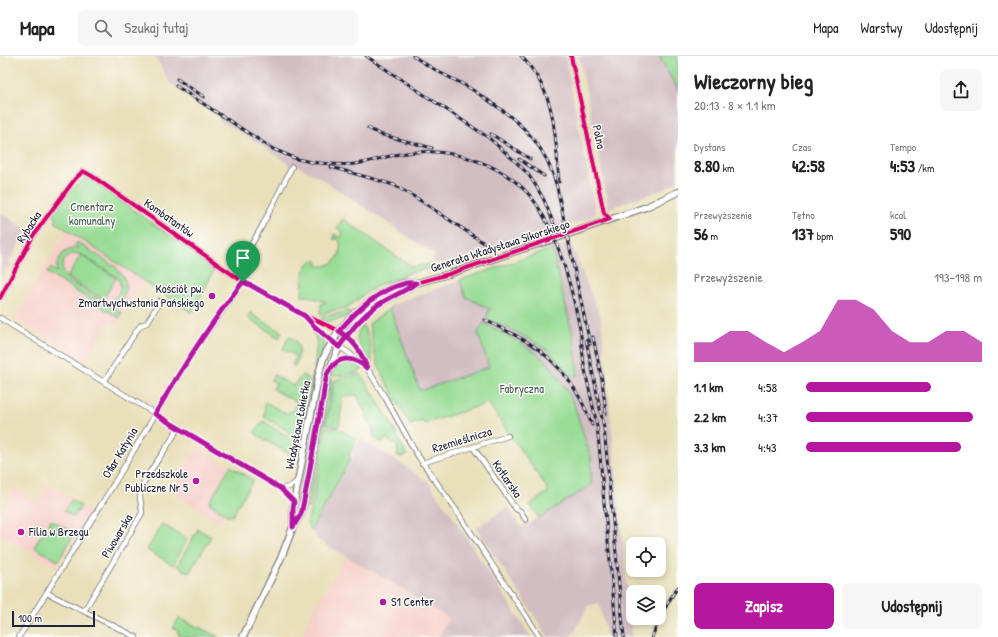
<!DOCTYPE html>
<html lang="pl">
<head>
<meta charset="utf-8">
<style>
	body { margin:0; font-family:"Patrick Hand",sans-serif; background:#f6f6f6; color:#222; height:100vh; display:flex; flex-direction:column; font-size:15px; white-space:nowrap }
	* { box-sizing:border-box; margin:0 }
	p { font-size:13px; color:#767676 }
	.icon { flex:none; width:22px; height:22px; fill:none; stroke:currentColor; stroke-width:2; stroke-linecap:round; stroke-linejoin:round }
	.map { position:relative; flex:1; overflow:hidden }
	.side { display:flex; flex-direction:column; background:#fff; width:320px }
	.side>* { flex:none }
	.tools { position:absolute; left:626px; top:481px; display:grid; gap:8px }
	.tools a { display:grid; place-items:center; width:40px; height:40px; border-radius:8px; background:#fff; box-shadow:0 2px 6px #0003; font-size:20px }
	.scale { position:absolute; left:12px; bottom:10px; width:83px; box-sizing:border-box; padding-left:4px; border:2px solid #22223b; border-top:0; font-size:11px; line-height:14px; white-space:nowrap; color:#22223b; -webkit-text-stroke:3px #fdfcf7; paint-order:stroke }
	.pin { position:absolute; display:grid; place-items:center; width:34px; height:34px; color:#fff; margin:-41px -17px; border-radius:50% 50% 50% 0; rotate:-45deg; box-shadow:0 0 4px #0007 }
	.pin .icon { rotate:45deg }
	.round { display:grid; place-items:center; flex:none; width:42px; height:42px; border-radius:8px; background:#f6f6f6 }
	.overview { display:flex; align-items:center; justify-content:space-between; height:68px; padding:0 16px }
	h1 { font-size:22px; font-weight:800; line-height:30px }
	.figures { display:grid; grid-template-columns:repeat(3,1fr); gap:6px; height:68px; padding:4px 16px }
	.figures div { display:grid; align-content:center }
	.figures b { font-size:17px; font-weight:800 }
	.figures small { font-size:11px; font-weight:400 }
	.figures p { font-size:11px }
	.chart { height:112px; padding:8px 16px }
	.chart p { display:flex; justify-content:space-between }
	.chart svg { width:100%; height:72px; margin-top:4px; fill:#b5179e; opacity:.7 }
	.cta { display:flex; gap:8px; margin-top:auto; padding:8px 16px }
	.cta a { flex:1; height:46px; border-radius:8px; background:#b5179e; color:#fff; font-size:16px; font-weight:800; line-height:46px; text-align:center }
	.cta a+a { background:#f6f6f6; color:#222 }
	ul { padding:0 16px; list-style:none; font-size:13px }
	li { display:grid; grid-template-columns:64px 48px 1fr; align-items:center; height:30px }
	li i { height:10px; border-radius:5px; background:#b5179e }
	header { display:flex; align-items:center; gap:24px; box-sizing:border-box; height:56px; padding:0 20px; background:#fff; border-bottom:1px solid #e0e0e0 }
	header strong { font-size:19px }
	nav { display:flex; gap:22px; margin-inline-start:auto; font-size:14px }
	.search { width:280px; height:36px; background:#f6f6f6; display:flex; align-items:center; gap:10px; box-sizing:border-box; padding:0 14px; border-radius:8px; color:#767676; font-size:15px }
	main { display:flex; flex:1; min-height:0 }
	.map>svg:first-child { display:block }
</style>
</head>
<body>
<header>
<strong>Mapa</strong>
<div class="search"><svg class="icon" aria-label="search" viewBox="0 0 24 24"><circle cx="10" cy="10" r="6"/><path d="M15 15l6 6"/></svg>Szukaj tutaj</div>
<nav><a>Mapa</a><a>Warstwy</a><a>Udostępnij</a></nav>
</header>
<main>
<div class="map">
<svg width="678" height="581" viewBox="0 0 678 581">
	<rect width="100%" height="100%" fill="#fdfcf7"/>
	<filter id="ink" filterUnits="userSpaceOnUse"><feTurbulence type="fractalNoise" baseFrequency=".025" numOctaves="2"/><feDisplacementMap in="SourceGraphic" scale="8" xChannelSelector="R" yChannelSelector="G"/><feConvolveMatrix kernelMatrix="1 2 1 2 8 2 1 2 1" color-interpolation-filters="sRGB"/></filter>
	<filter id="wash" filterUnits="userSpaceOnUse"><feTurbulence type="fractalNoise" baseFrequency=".012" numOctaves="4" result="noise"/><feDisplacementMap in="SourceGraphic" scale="16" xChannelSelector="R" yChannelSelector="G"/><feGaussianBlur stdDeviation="0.9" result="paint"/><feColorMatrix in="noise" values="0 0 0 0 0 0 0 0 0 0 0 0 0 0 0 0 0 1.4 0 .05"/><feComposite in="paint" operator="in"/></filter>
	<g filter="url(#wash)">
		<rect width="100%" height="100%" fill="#e9e0bb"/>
		<path fill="#f7d0ca" d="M67,174L144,225L116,270L109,266L84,305L15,263Z
			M197,391L247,421L219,467L171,435Z
			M49,428L90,456L56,511L0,478V458L14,432L37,448Z
			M346,501L411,538L414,541L450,562L439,581H303L305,570L315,551Z"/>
		<path fill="#d2bec2" d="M155,0H565L596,158L590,162L544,178L543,176L453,206L433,207L435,199L355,145L317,120L297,110L294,113L288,110L289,108L281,103L241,76L219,65L220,61L170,27Z
			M579,0H660L678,33V125L662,134L609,152Z
			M0,157L27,173L9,207L11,208L8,213L5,211L1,222Z
			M570,186L601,262L632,581H607L599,547L588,550L575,575L570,581H548L515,530L510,523L476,472L508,451L522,472L538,462H539L591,402L573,345L549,308L536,297L519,286L484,267L478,277L489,311L420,335L389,250L460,224L466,241L490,254L486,262L518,277L549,295L571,321L578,318L574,284L552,193Z
			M360,383L403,409L428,426L453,461L531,581H439L449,562L414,541L411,538L318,484L311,474L354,400L353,395Z"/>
		<path fill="#98dc95" stroke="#5d7f68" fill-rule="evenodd" d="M659,0H678V34Z
			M84,123H90L215,212L192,257L55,166L57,162L53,159L74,132Z
			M343,163L412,211L430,208L431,212L412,216L379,229L366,237L348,251L320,258L321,248L326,246L308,240H302C303,228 301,205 316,204L318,207V210C334,212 346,197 338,182L334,184V178L340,181L342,180C343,176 341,174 337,172Z
			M77,186L116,211V213C131,224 129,243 111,250L122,257L119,262L47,217L50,212L57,216C55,202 65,192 79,192L75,189ZM72,198H79L83,200L117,221C120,226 122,231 119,236C117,241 112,244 107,245C99,245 91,238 85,234C75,228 58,221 63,207C65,202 68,200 72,198Z
			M552,193L574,284L578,319L571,321L549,295L518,277L486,262L490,253L466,241L460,224Z
			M81,199L116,222L103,243L67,221Z
			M390,252L420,335L489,311L478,277L484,267L519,286L536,297L549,308L562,327L573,345L591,402V429L539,462L530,449L549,435L488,347L424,368L422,365L410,369C399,349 387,328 378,308C373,295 372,281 369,268Z
			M347,255L350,256V257C341,264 332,267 320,264L323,260H327Z
			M251,256L256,261L282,276L279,282L247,261Z
			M362,269C369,276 371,295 372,305L371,307C361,293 351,285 362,269Z
			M313,274C326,281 324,290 320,302C319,307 318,311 315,314L314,312L317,286Z
			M289,280C302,286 300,300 295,310L292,309L296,300L283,293Z
			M348,306L357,308L363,313C358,318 336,321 330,319C335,310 338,307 348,306Z
			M313,317L315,318L303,386L300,385L311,324Z
			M360,318L362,320C374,339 386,357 396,377C399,385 403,392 407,399L402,401L398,400L397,389L385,382L383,387L373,381L374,376L357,339L343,340L339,371L326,368L335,324Z
			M274,319L293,330L296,326H297L302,319L308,322L303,350L273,333L276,327L271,324Z
			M321,320L315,357L314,373L309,405L299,451H297L316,342Z
			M330,322L333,324L309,453L306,452Z
			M265,346L287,358L289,355L292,356L295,349L303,353L298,381L264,361Z
			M263,365L282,377L297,384L296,396L289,398L256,378L255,376Z
			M326,371L337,372L357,383L349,398L351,402L311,474L307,467L313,446Z
			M230,410L253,424L232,460L227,459L209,447Z
			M71,444L81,450L74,461L64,455Z
			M51,464L75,477L58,505L34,491Z
			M162,468L187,483L185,488L173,509L147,494Z
			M198,473L211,481L189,517L177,510Z
			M179,562L219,581H183L178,578V575L173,572Z"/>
	</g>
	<g filter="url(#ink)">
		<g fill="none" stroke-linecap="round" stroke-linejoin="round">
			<defs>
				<path id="minor" d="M571,0L604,157L610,163
					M243,226L245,210L250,191L262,170L292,111
					M0,242L33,180L43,166L75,123L83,115L92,120L243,226L252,230L305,260L318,265L339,275L346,280L355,288L364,302L367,312L386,343L416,397L456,454L540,581
					M306,261L314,270L332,286L349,297L367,312
					M0,262L175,370L280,432L294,446
					M333,310C340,302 347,302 356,305
					M104,326L137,274L141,269L147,267L160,245
					M473,391L516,453L520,455L526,464
					M422,407L508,380
					M280,432C289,432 291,431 298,424
					M47,537L136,581
					M84,555L142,457C142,450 138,440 141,433C142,428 146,423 148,419C158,403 170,388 178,372
					M19,581L109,436L192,297L243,226"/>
				<path id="secondary" d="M293,471V453L294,446L319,317L323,303L327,295L339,275L354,258L367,248L379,239L390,233L404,227H416L449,218L513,196L554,183L646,151L678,136
					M243,581L281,502L293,471L301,458L306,435L327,320L339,291L346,280L359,264L375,250L407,233L416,227"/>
			</defs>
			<use href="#minor" stroke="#686468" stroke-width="6"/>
			<use href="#secondary" stroke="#686468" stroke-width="8"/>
			<use href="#minor" stroke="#fff" stroke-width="4.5"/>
			<use href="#secondary" stroke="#fff" stroke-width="6"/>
			<defs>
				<path id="rail" d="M366,0L489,82L517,107L528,118L536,130L544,144L557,176
					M413,0C422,6 430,11 439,16C448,21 458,25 466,30C475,35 483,41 492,47C526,70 546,91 557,131L590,288
					M521,0C557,37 555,78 559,126
					M177,23L204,41
					M176,30L273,93L297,103L316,107
					M368,72L379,78L432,92
					M491,78L530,103
					M519,103L544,120
					M310,106C325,107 340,110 355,108C370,106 384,101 399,98C426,93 455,96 480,106C502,114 524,129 537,149C560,184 572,232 580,273C582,284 582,296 584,307C587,329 594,350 597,371C600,396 602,422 604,447C609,492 613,536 617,581
					M331,111L370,122L394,129L418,143L487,189
					M485,264C500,272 517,279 532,289C562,309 580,336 592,369
					M593,281L602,324L606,357
					M586,284L604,372L624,581
					M652,581C659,563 667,546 678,531"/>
			</defs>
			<use href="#rail" stroke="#22223b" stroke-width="3"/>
			<use href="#rail" stroke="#fdfcf7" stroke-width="1.5" stroke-dasharray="4.5" stroke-linecap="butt"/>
			<defs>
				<path id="cycleway" d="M0,242L33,180L43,166L75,123L83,115L92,120L243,226L252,230L305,260L318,265L339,275L354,258L367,248L379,239L404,227H416L449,218L610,163L604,157L571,0
					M306,261L314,270L339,291C349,276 360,262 375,251C388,242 403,237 416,227"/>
			</defs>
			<use href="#cycleway" stroke="#fdfcf7" stroke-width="6"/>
			<use href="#cycleway" stroke="#d6006c" stroke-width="4"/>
		</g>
	</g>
	<g fill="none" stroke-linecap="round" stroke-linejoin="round" filter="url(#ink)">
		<defs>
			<path id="route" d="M243,226C210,267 182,312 155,358L280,432L294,446L293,453V471L301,458L302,454C310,417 315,379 323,342C324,334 325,319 330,313C341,298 355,302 367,312C361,295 354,285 339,275C356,255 377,235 403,228C407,226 412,227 416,227C403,237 387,242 375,251C360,262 349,276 339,291L314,270L305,260L252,230L243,226"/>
		</defs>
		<use href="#route" stroke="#fff" stroke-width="8"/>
		<use href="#route" stroke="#b5179e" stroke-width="5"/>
	</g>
	<g fill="#b5179e" stroke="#fdfcf7" stroke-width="1.5">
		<circle cx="212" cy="240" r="4"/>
		<circle cx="196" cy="425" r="4"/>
		<circle cx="21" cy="476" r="4"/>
		<circle cx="383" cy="546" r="4"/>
	</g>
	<g text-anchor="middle" stroke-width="3" stroke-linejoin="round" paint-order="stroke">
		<g font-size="12" fill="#22223b" stroke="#fdfcf7">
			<text transform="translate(599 81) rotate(78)" y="4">Polna</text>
			<text transform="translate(169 162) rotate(35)" y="4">Kombatantów</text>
			<text transform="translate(29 171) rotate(-57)" y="4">Rybacka</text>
			<text transform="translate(500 190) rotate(-18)" y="4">Generała Władysława Sikorskiego</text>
			<text transform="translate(298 369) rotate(-79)" y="4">Władysława Łokietka</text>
			<text transform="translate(462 384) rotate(-17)" y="4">Rzemieślnicza</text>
			<text transform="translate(120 397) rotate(-59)" y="4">Ofiar Katynia</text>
			<text transform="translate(507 423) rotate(55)" y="4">Kotlarska</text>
			<text transform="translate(117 480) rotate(-59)" y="4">Piwowarska</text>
		</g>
		<g font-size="12" fill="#455a56" stroke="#fdfcf7">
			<text x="92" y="155">Cmentarz<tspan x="92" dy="14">komunalny</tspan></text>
			<text x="522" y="337">Fabryczna</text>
		</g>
		<g font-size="12" fill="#22223b" stroke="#fdfcf7" text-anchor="end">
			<text x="204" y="237">Kościół pw.<tspan x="204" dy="14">Zmartwychwstania Pańskiego</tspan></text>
			<text x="188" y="422">Przedszkole<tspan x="188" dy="14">Publiczne Nr 5</tspan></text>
			<text x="29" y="480" text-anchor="start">Filia w Brzegu</text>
			<text x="391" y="550" text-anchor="start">S1 Center</text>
		</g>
	</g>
</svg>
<div class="tools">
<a><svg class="icon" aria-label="locate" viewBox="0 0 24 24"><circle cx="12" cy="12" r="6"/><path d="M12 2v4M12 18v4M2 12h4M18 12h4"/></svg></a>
<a><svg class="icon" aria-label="layers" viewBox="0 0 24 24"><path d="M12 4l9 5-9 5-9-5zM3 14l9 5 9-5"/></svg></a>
</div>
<div class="scale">100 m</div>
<div class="pin" style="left:243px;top:226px;background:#1e9e55"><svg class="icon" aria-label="arrive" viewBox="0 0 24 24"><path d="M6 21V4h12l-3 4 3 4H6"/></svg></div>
</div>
<section class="side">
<div class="overview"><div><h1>Wieczorny bieg</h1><p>20:13 · 8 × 1.1 km</p></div><a class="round"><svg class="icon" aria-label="share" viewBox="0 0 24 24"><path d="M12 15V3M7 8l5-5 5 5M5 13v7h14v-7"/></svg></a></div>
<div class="figures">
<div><p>Dystans</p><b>8.80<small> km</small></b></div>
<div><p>Czas</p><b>42:58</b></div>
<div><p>Tempo</p><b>4:53<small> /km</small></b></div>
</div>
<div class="figures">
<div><p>Przewyższenie</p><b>56<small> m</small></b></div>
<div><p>Tętno</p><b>137<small> bpm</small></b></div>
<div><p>kcal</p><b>590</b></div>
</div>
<div class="chart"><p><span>Przewyższenie</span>193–198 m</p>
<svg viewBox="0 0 160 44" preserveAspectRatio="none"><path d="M0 44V32L10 32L20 25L30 25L40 32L50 38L60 32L70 25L80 6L90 6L100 12L110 25L120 32L130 32L140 25L150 25L160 32V44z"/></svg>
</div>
<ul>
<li><b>1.1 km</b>4:58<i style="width:71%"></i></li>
<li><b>2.2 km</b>4:37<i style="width:95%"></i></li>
<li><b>3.3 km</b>4:43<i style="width:88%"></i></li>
</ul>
<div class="cta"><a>Zapisz</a><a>Udostępnij</a></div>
</section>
</main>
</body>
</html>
